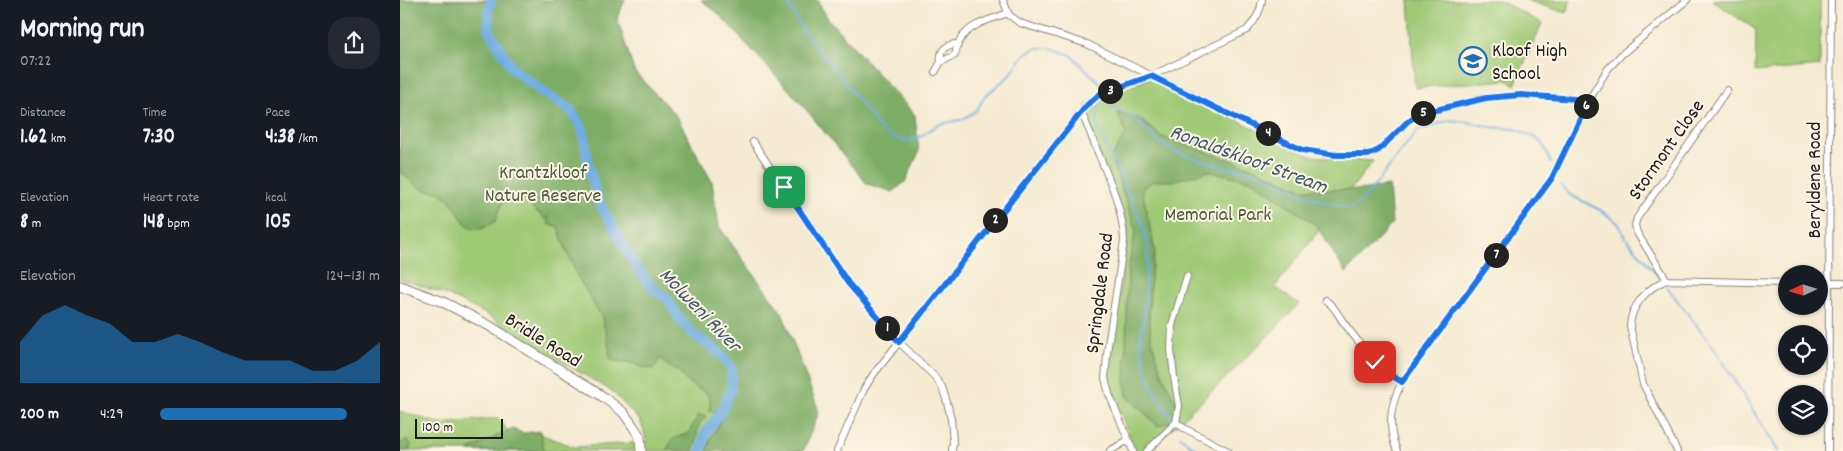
<!DOCTYPE html>
<html lang="en">
<head>
<meta charset="utf-8">
<style>
	body { margin:0; font-family:Dekko,sans-serif; background:#242831; color:#f1f3f6; height:100vh; display:flex; flex-direction:column; font-size:19px; white-space:nowrap }
	* { box-sizing:border-box; margin:0 }
	p { font-size:16px; color:#9ea1a6 }
	.icon { flex:none; width:28px; height:28px; fill:none; stroke:currentColor; stroke-width:2; stroke-linecap:round; stroke-linejoin:round }
	.map { position:relative; flex:1; overflow:hidden }
	.details { display:flex; flex-direction:column; background:#171b24; width:400px }
	.details>* { flex:none }
	.needle { width:32px; rotate:266deg }
	.tools { position:absolute; left:1378px; top:265px; display:grid; gap:10px }
	.tools a { display:grid; place-items:center; width:50px; height:50px; border-radius:50%; background:#171b24; box-shadow:0 1px 4px #0004; font-size:25px }
	.scale { position:absolute; left:15px; bottom:12px; width:88px; box-sizing:border-box; padding-left:5px; border:2px solid #1c1c1c; border-top:0; font-size:14px; line-height:18px; white-space:nowrap; color:#1c1c1c; -webkit-text-stroke:4px #fcf5e5; paint-order:stroke }
	.pin { position:absolute; display:grid; place-items:center; width:42px; height:42px; color:#fff; margin:-21px; border-radius:10px; box-shadow:0 2px 8px #0006 }
	.km { position:absolute; width:25px; height:25px; margin:-12px; border-radius:50%; background:#222; color:#fff; font-size:14px; line-height:25px; text-align:center }
	.round { display:grid; place-items:center; flex:none; width:52px; height:52px; border-radius:20px; background:#242831 }
	.headline { display:flex; align-items:center; justify-content:space-between; height:85px; padding:0 20px }
	h1 { font-size:28px; font-weight:700; line-height:38px }
	.stats { display:grid; grid-template-columns:repeat(3,1fr); gap:8px; height:85px; padding:5px 20px }
	.stats div { display:grid; align-content:center }
	.stats b { font-size:21px; font-weight:700 }
	.stats small { font-size:14px; font-weight:400 }
	.stats p { font-size:14px }
	.chart { height:140px; padding:10px 20px }
	.chart p { display:flex; justify-content:space-between }
	.chart svg { width:100%; height:90px; margin-top:5px; fill:#1f6fb2; opacity:.7 }
	ul { padding:0 20px; list-style:none; font-size:16px }
	li { display:grid; grid-template-columns:80px 60px 1fr; align-items:center; height:38px }
	li i { height:12px; border-radius:6px; background:#1f6fb2 }
	main { display:flex; flex:1; min-height:0 }
	.map>svg:first-child { display:block }
</style>
</head>
<body>
<main>
<section class="details">
<div class="headline"><div><h1>Morning run</h1><p>07:22</p></div><a class="round"><svg class="icon" aria-label="share" viewBox="0 0 24 24"><path d="M12 15V3M7 8l5-5 5 5M5 13v7h14v-7"/></svg></a></div>
<div class="stats">
<div><p>Distance</p><b>1.62<small> km</small></b></div>
<div><p>Time</p><b>7:30</b></div>
<div><p>Pace</p><b>4:38<small> /km</small></b></div>
</div>
<div class="stats">
<div><p>Elevation</p><b>8<small> m</small></b></div>
<div><p>Heart rate</p><b>148<small> bpm</small></b></div>
<div><p>kcal</p><b>105</b></div>
</div>
<div class="chart"><p><span>Elevation</span>124–131 m</p>
<svg viewBox="0 0 160 44" preserveAspectRatio="none"><path d="M0 44V24L10 11L20 6L30 11L40 15L50 24L60 24L70 20L80 24L90 29L100 33L110 33L120 33L130 38L140 38L150 33L160 24V44z"/></svg>
</div>
<ul>
<li><b>200 m</b>4:29<i style="width:85%"></i></li>
</ul>
</section>
<div class="map">
<svg width="1443" height="451" viewBox="0 0 1443 451">
	<rect width="100%" height="100%" fill="#fcf5e5"/>
	<filter id="ink" filterUnits="userSpaceOnUse"><feTurbulence type="fractalNoise" baseFrequency=".02" numOctaves="2"/><feDisplacementMap in="SourceGraphic" scale="10" xChannelSelector="R" yChannelSelector="G"/><feConvolveMatrix kernelMatrix="1 2 1 2 8 2 1 2 1" color-interpolation-filters="sRGB"/></filter>
	<filter id="wash" filterUnits="userSpaceOnUse"><feTurbulence type="fractalNoise" baseFrequency=".0096" numOctaves="4" result="noise"/><feDisplacementMap in="SourceGraphic" scale="20" xChannelSelector="R" yChannelSelector="G"/><feGaussianBlur stdDeviation="1.12" result="paint"/><feColorMatrix in="noise" values="0 0 0 0 0 0 0 0 0 0 0 0 0 0 0 0 0 1.4 0 .05"/><feComposite in="paint" operator="in"/></filter>
	<g filter="url(#wash)">
		<rect width="100%" height="100%" fill="#f5ebd2"/>
		<path fill="#9ec975" stroke="#5d7248" d="M0,0H225L217,18L234,71L277,117L312,182L319,227L382,313L419,412L403,451H0V411L40,424L98,418L107,430L121,435L139,434L175,447L247,442L241,422L213,392L139,348L84,313L45,294L0,279Z
			M1009,0H1098L1142,23L1115,85L1107,80L1015,88Z
			M1126,0H1171L1166,13Z
			M1312,0H1420V66L1355,72L1356,30Z
			M751,78L911,156L973,161L875,287L899,304C850,355 800,404 747,451H736L707,381L728,228L686,119L685,110L687,104Z"/>
		<path fill="#7ead66" stroke="#4d6441" d="M0,0H225L217,18L234,71L277,117L312,182L319,227L382,313L419,412L403,451H307L311,438L325,413L310,411V401L307,393C295,387 285,383 279,371L272,369L260,358L254,369L245,368L228,362L214,361L210,358L207,337L202,318L177,275L166,251L158,227L148,224V216L145,220L142,215L135,211L128,202L122,199H109L101,205L95,222C61,240 65,213 45,196C38,190 33,192 26,190C16,188 8,177 0,172Z
			M301,0H417L429,20L515,115L519,152L505,182L493,192L467,184L399,101L318,13Z
			M718,113L738,118L762,137L848,166L902,189L959,190L989,186L992,224L946,273L916,225L853,181L808,171L773,181H753L742,189L755,252L751,274L749,313L751,337L761,371L777,406L774,420L758,426L727,396L725,382L728,268L736,230L711,158L726,133Z
			M298,415L306,416L298,426L296,443L292,451H266L273,439L289,433Z
			M112,429L123,433L140,431L144,451H67Z
			M6,439L11,444L9,451H0V444Z"/>
		<g fill="none" stroke-linecap="round" stroke-linejoin="round">
			<path stroke="#70ade2" stroke-width="2" d="M386,0L406,35L439,74L478,126L491,137L507,141L518,138L539,124L561,120L576,111L585,96L610,75L625,54L636,48H651L671,55L702,85L703,90
				M703,95C703,100 701,103 699,108C696,115 698,123 699,131L742,222L748,247L744,314L740,342L745,366L750,381L758,398L772,418
				M704,95L708,102L719,111L735,118L762,145L778,153L823,167L856,172L907,196L929,203L951,208L966,197L1017,131L1050,120L1074,123L1090,127L1115,129L1134,137L1143,144L1151,163
				M1161,186L1170,195L1200,210L1218,223L1226,238L1260,278
				M1267,287L1315,349L1378,451
				M780,436L790,445L800,451"/>
			<path stroke="#70ade2" stroke-width="10" d="M91,0L88,12L89,30L112,68L141,91L171,110L183,130L189,168L198,200L233,262L253,289L267,298L279,318L291,332L322,355L331,367L332,379L330,392L320,413L305,434L301,451"/>
		</g>
	</g>
	<g filter="url(#ink)">
		<g fill="none" stroke-linecap="round" stroke-linejoin="round">
			<defs>
				<path id="minor" d="M603,0L609,15L620,23L687,44L902,150L935,155H968L979,150L1008,121L1019,114L1086,98L1121,95L1189,100
					M541,62C539,50 546,44 558,44
					M535,72L541,62L555,55C557,50 556,45 560,40C571,23 590,20 608,13
					M681,112C688,126 693,141 699,155C711,183 723,211 724,241L708,345L705,378L709,394L733,451
					M353,142L448,283L499,342L535,377L542,387L547,402L551,419L553,442L552,451
					M1267,280L1237,233L1235,225L1237,218L1327,90
					M1419,283H1443
					M925,300C936,307 937,314 944,323C962,347 977,366 1002,382
					M776,422L779,406L774,377L771,350L772,325L787,276
					M437,451L464,389L473,375L687,105L700,94L751,76L847,30C855,21 861,12 862,0
					M710,451L728,440
					M747,451L776,422L782,427L828,451
					M997,451C987,426 990,405 1002,382L1152,178L1189,100L1207,70L1222,54L1287,0
					M1277,451L1243,384L1230,326C1231,305 1248,287 1267,280L1386,283
					M1428,451L1431,0"/>
				<path id="secondary" d="M0,286L43,302L88,325L202,396L223,412L233,426L240,437L241,451"/>
			</defs>
			<use href="#minor" stroke="#888477" stroke-width="8"/>
			<use href="#secondary" stroke="#888477" stroke-width="11"/>
			<use href="#minor" stroke="#fff" stroke-width="6"/>
			<use href="#secondary" stroke="#fff" stroke-width="9"/>
		</g>
	</g>
	<g fill="none" stroke-linecap="round" stroke-linejoin="round" filter="url(#ink)">
		<defs>
			<path id="route" d="M384,187L448,283L499,342L687,105L700,94L751,76L902,150L936,155H968L979,150L1008,121L1019,114L1086,98L1121,95L1189,100L1152,178L1002,382L986,372L975,362"/>
		</defs>
		<use href="#route" stroke="#fff" stroke-width="10"/>
		<use href="#route" stroke="#1a73e8" stroke-width="6"/>
	</g>
	<defs>
		<symbol id="school-ring" viewBox="-11 -11 22 22"><circle r="9.5" fill="#fcf5e5" stroke="#1f6fb2" stroke-width="1.5"/><path d="M0-5L7-2L0 1L-7-2ZM-4 1L0 2.5L4 1V4Q0 6-4 4Z" fill="#1f6fb2"/></symbol>
	</defs>
	<g fill-rule="evenodd">
		<use href="#school-ring" x="1057" y="45" width="32" height="32"/>
	</g>
	<g text-anchor="middle" stroke-width="4" stroke-linejoin="round" paint-order="stroke">
		<g font-size="20" fill="#1c1c1c" stroke="#fcf5e5" text-anchor="start">
			<text x="1092" y="56">Kloof High<tspan x="1092" dy="23">School</tspan></text>
		</g>
		<g font-size="20" fill="#1c1c1c" stroke="#fcf5e5">
			<text transform="translate(1265 149) rotate(-55)" y="7">Stormont Close</text>
			<text transform="translate(1413 180) rotate(-90)" y="7">Beryldene Road</text>
			<text transform="translate(698 293) rotate(-83)" y="7">Springdale Road</text>
			<text transform="translate(144 339) rotate(32)" y="7">Bridle Road</text>
		</g>
		<g font-size="20" fill="#4a593b" stroke="#fcf5e5">
			<text x="143" y="178">Krantzkloof<tspan x="143" dy="23">Nature Reserve</tspan></text>
			<text x="818" y="220">Memorial Park</text>
		</g>
		<g font-size="21" font-style="italic" fill="#3e566b" stroke="#fcf5e5">
			<text transform="translate(849 158) rotate(20)" y="7">Ronaldskloof Stream</text>
			<text transform="translate(301 309) rotate(46)" y="7">Molweni River</text>
		</g>
	</g>
</svg>
<div class="tools">
<a><svg class="needle" viewBox="-14 -14 28 28"><path d="M0-13l5 13h-10z" fill="#e53935"/><path d="M0 13l5-13h-10z" fill="#9ea1a6"/></svg></a>
<a><svg class="icon" aria-label="locate" viewBox="0 0 24 24"><circle cx="12" cy="12" r="6"/><path d="M12 2v4M12 18v4M2 12h4M18 12h4"/></svg></a>
<a><svg class="icon" aria-label="layers" viewBox="0 0 24 24"><path d="M12 4l9 5-9 5-9-5zM3 14l9 5 9-5"/></svg></a>
</div>
<div class="scale">100 m</div>
<div class="pin" style="left:384px;top:187px;background:#1e9e55"><svg class="icon" aria-label="arrive" viewBox="0 0 24 24"><path d="M6 21V4h12l-3 4 3 4H6"/></svg></div>
<div class="pin" style="left:975px;top:362px;background:#d93025"><svg class="icon" aria-label="check" viewBox="0 0 24 24"><path d="M5 12l5 5 9-10"/></svg></div>
<b class="km" style="left:487px;top:328px">1</b>
<b class="km" style="left:595px;top:220px">2</b>
<b class="km" style="left:710px;top:91px">3</b>
<b class="km" style="left:868px;top:133px">4</b>
<b class="km" style="left:1023px;top:113px">5</b>
<b class="km" style="left:1186px;top:106px">6</b>
<b class="km" style="left:1096px;top:255px">7</b>
</div>
</main>
</body>
</html>
